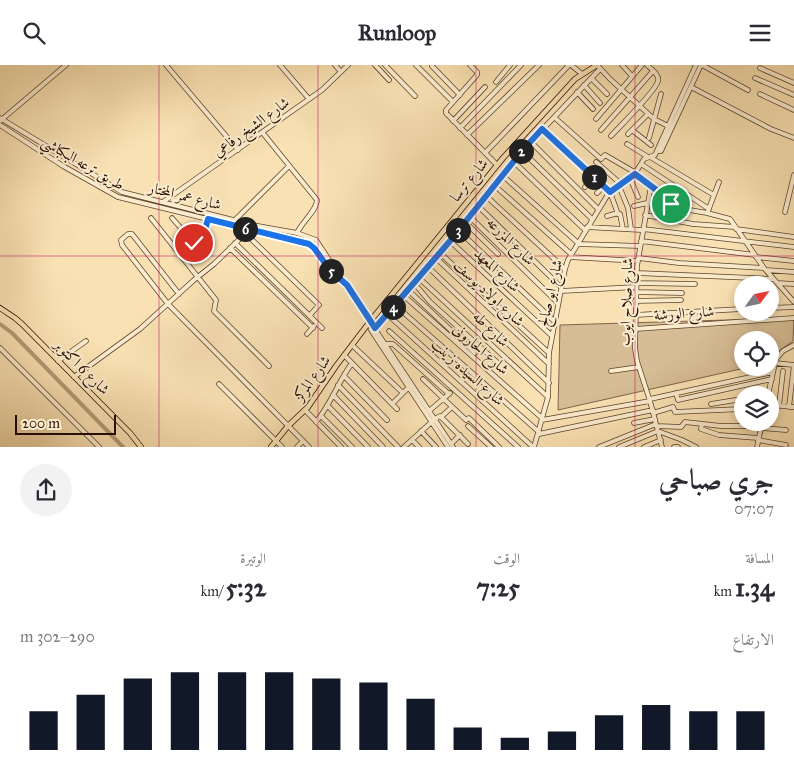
<!DOCTYPE html>
<html lang="ar">
<head>
<meta charset="utf-8">
<style>
	body { margin:0; font-family:"IM FELL Great Primer",Amiri,serif; background:#f2f2f3; color:#2b2b33; direction:rtl; height:100vh; display:flex; flex-direction:column; font-size:19px; white-space:nowrap }
	* { box-sizing:border-box; margin:0 }
	p { font-size:16px; color:#7c7c81 }
	.icon { flex:none; width:28px; height:28px; fill:none; stroke:currentColor; stroke-width:2; stroke-linecap:round; stroke-linejoin:round }
	.map { position:relative; height:382px; overflow:hidden; direction:ltr }
	.side { display:flex; flex-direction:column; background:#fff; flex:1 }
	.side>* { flex:none }
	.needle { width:32px; rotate:57deg }
	.tools { position:absolute; left:734px; top:211px; display:grid; gap:10px }
	.tools a { display:grid; place-items:center; width:45px; height:45px; border-radius:50%; background:#fff; box-shadow:0 2px 8px #0003; font-size:25px }
	.scale { position:absolute; left:15px; bottom:12px; width:101px; box-sizing:border-box; padding-left:5px; border:2px solid #290f00; border-top:0; font-size:14px; line-height:18px; white-space:nowrap; color:#290f00; -webkit-text-stroke:4px #fbecce; paint-order:stroke }
	.pin { position:absolute; display:grid; place-items:center; width:42px; height:42px; color:#fff; margin:-21px; border:2px solid #fff; border-radius:50%; box-shadow:0 1px 5px #0007 }
	.km { position:absolute; width:25px; height:25px; margin:-12px; border-radius:50%; background:#222; color:#fff; font-size:14px; line-height:25px; text-align:center }
	.round { display:grid; place-items:center; flex:none; width:52px; height:52px; border-radius:26px; background:#f2f2f3 }
	.overview { display:flex; align-items:center; justify-content:space-between; height:85px; padding:0 20px }
	h1 { font-size:28px; font-weight:700; line-height:38px }
	.metrics { display:grid; grid-template-columns:repeat(3,1fr); gap:8px; height:85px; padding:5px 20px }
	.metrics div { display:grid; align-content:center }
	.metrics b { font-size:25px; font-weight:700 }
	.metrics small { font-size:14px; font-weight:400 }
	.metrics p { font-size:14px }
	.chart { height:140px; padding:10px 20px }
	.chart p { display:flex; justify-content:space-between }
	.chart svg { width:100%; height:90px; margin-top:5px; stroke:#111827; stroke-width:6 }
	header { display:flex; justify-content:space-between; align-items:center; height:65px; padding:0 20px; background:#fff; font-size:22px; font-weight:700 }
	.map>svg:first-child { display:block }
</style>
</head>
<body>
<header><svg class="icon" aria-label="menu" viewBox="0 0 24 24"><path d="M4 6h16M4 12h16M4 18h16"/></svg>Runloop<svg class="icon" aria-label="search" viewBox="0 0 24 24"><circle cx="10" cy="10" r="6"/><path d="M15 15l6 6"/></svg></header>
<div class="map">
<svg width="794" height="382" viewBox="0 0 794 382">
	<rect width="100%" height="100%" fill="#f9e1b3"/>
	<filter id="stains"><feTurbulence type="fractalNoise" baseFrequency=".004" numOctaves="4"/><feColorMatrix values="0 0 0 0 .2 0 0 0 0 .09 0 0 0 0 .02 0 0 0 .5 -.17"/></filter>
	<radialGradient id="worn" r=".72"><stop offset=".6" stop-color="#630" stop-opacity="0"/><stop offset="1" stop-color="#630" stop-opacity=".3"/></radialGradient>
	<path fill="#d6bd95" stroke="#80664a" d="M794,253L793,276L779,286L773,296L770,297V275H742V302L745,303L558,345L560,260Z"/>
	<g fill="none" stroke-linecap="round" stroke-linejoin="round">
		<path stroke="#b29a76" stroke-width="4" d="M0,259L12,268L123,382"/>
		<defs>
			<path id="minor" d="M166,0L238,85
				M280,0L309,34
				M335,0L341,7
				M375,0L389,15
				M385,0L415,31
				M416,0L453,37
				M470,0L477,7V10L446,45V48L497,100
				M571,0L582,9
				M597,0L610,14L654,54L668,61
				M622,0L632,11
				M702,0L748,25
				M432,1L460,30
				M760,3L794,18
				M591,13L607,29
				M755,13L794,30
				M496,17L510,0
				M584,20L600,38
				M691,22L771,64L794,73
				M577,27L593,44
				M760,29L794,45
				M554,52L601,94L605,90L636,108
				M0,53L122,127L253,160L297,168L316,175L453,382
				M596,54L642,0
				M0,56L66,0
				M453,56L485,22
				M0,60L63,101L118,132L309,179L314,183L330,205L345,219
				M460,63L521,0
				M542,64L610,127L618,149H620L623,164
				M601,65L653,6
				M632,65L651,80
				M262,67L317,135C317,145 302,157 297,168
				M628,69L648,49
				M467,70L539,0
				M611,71C620,61 656,26 658,16C660,10 651,4 647,0
				M649,73L661,29
				M530,76L598,144
				M627,79L648,92
				M522,86L592,154
				M657,86H661L701,0
				M485,88L569,0
				M650,92L714,130
				M513,96L585,165
				M596,97L621,119
				M641,99L709,144
				M635,109L678,143L707,148L730,154L764,203L794,237
				M502,110L578,178
				M630,113L638,132
				M494,120L571,189
				M619,121L628,143L631,164
				M651,121L637,201L635,283L637,296L650,336L662,382
				M585,122L595,112
				M597,128L604,121
				M485,130L565,204
				M163,137L322,25L348,0
				M477,140L561,222
				M634,141L647,138
				M708,146L719,117
				M785,147L794,110
				M645,150L693,159L735,162
				M469,151L558,238
				M607,151L618,148
				M151,153L216,235L214,246L269,301
				M172,153L194,178L199,180L202,177L208,152
				M235,155L289,101
				M465,157L498,189
				M587,162L642,165
				M643,164L794,182
				M736,164L794,172
				M458,165L554,256
				M245,168L319,240L310,250
				M450,176L552,271
				M641,176L755,190
				M235,178L322,263
				M578,179L640,181
				M230,183L313,263
				M440,188L549,288
				M570,192L638,196
				M756,192L794,196
				M436,193L549,299
				M639,193L679,198L764,203
				M428,202L549,318
				M766,205L794,207
				M637,208L773,214
				M419,213L548,332
				M414,218L430,237L498,298
				M636,218L695,219
				M777,218L794,219
				M408,225L475,288
				M561,226L636,222
				M635,227L682,228
				M179,229L132,169H128L121,175L122,180L168,239L309,382
				M403,230L543,354
				M635,236L681,235
				M395,240L539,367
				M770,243L794,242
				M387,249L533,382
				M635,250L742,244
				M373,261L371,265L448,382
				M375,263L450,176L522,86L600,4
				M635,264L794,253
				M389,266L518,382
				M307,269L314,261
				M385,279H393L449,329
				M352,280L403,328
				M0,283L99,382
				M344,290L397,344
				M58,296L86,276
				M775,298L794,300
				M611,306L639,302
				M344,311L387,355
				M74,312L140,264L194,215L214,199L249,165
				M423,314L466,355L469,353L499,382
				M219,319L282,382
				M338,320L398,382
				M676,328L678,335L772,314
				M333,330L383,382
				M768,330L776,294L783,286L794,280
				M650,334L773,307
				M392,339L410,321
				M711,339L742,334
				M770,340L794,342
				M328,341L368,382
				M779,341L783,306
				M789,342L794,300
				M305,345L341,382
				M429,346L450,328
				M653,348L673,342L675,347L742,344
				M321,351L352,382
				M441,352L452,342
				M542,355L650,336
				M316,357C331,339 338,317 352,298
				M634,358L655,354
				M702,359L701,364L719,370L758,373
				M468,361L491,382
				M657,361L681,362L685,357L721,361H761
				M761,363L786,365
				M421,366L436,382
				M539,369L653,345
				M412,375L419,382
				M758,375L786,380
				M451,379L460,370
				M297,382L303,376
				M404,382L435,354L440,351L468,379
				M534,382L548,332L549,288L565,204L568,195L607,131L634,110L644,94L655,90L696,0
				M599,382L656,359
				M619,382L658,366L682,375L696,382
				M644,382L661,375
				M674,382H678
				M757,382L762,358"/>
			<path id="major" d="M0,243L15,253L22,259L130,368L141,382
				M271,382L288,361L308,342L336,301L368,259L503,93L575,14L597,0"/>
		</defs>
		<use href="#minor" stroke="#5d442d" stroke-width="5.5"/>
		<use href="#major" stroke="#290f00" stroke-width="6"/>
		<use href="#minor" stroke="#fbecce" stroke-width="4"/>
		<use href="#major" stroke="#f9e1b3" stroke-width="4.5"/>
	</g>
	<g fill="none" stroke-linecap="round" stroke-linejoin="round">
		<defs>
			<path id="route" d="M194,178L199,180L202,176L208,154L309,179L314,183L330,205L347,220L375,263L450,176L522,86L542,64L610,127L635,109L663,130L671,139"/>
		</defs>
		<use href="#route" stroke="#fff" stroke-width="10"/>
		<use href="#route" stroke="#1a73e8" stroke-width="6"/>
	</g>
	<path fill="none" stroke="#c2185b" stroke-width="1" stroke-opacity="0.55" d="M159,0V382M318,0V382M476,0V382M635,0V382M0,191H794"/>
	<g text-anchor="middle" stroke-width="4" stroke-linejoin="round" paint-order="stroke">
		<g font-size="15" fill="#290f00" stroke="#fbecce">
			<text transform="translate(251 62) rotate(-36)" y="5">شارع الشيخ رفاعي</text>
			<text transform="translate(83 98) rotate(30)" y="5">طريق ترعه البكباشي</text>
			<text transform="translate(469 115) rotate(-51)" y="5">شارع ترسا</text>
			<text transform="translate(185 131) rotate(14)" y="5">شارع عمر المختار</text>
			<text transform="translate(511 176) rotate(45)" y="5">شارع المزرعه</text>
			<text transform="translate(497 205) rotate(43)" y="5">شارع المعهد</text>
			<text transform="translate(489 228) rotate(43)" y="5">شارع اولاد يوسف</text>
			<text transform="translate(550 228) rotate(-77)" y="5">شارع ابو صالح</text>
			<text transform="translate(626 237) rotate(-88)" y="5">شارع صلاح ايوب</text>
			<text transform="translate(684 248) rotate(-4)" y="5">شارع الورشة</text>
			<text transform="translate(491 264) rotate(44)" y="5">شارع طه</text>
			<text transform="translate(481 284) rotate(41)" y="5">شارع الحارونى</text>
			<text transform="translate(82 302) rotate(45)" y="5">شارع 6 اكتوبر</text>
			<text transform="translate(468 307) rotate(42)" y="5">شارع السيده زينب</text>
			<text transform="translate(312 313) rotate(-54)" y="5">شارع المركز</text>
		</g>
	</g>
	<rect width="100%" height="100%" filter="url(#stains)"/>
	<rect width="100%" height="100%" fill="url(#worn)"/>
</svg>
<div class="tools">
<a><svg class="needle" viewBox="-14 -14 28 28"><path d="M0-13l5 13h-10z" fill="#e53935"/><path d="M0 13l5-13h-10z" fill="#7c7c81"/></svg></a>
<a><svg class="icon" aria-label="locate" viewBox="0 0 24 24"><circle cx="12" cy="12" r="6"/><path d="M12 2v4M12 18v4M2 12h4M18 12h4"/></svg></a>
<a><svg class="icon" aria-label="layers" viewBox="0 0 24 24"><path d="M12 4l9 5-9 5-9-5zM3 14l9 5 9-5"/></svg></a>
</div>
<div class="scale">200 m</div>
<div class="pin" style="left:671px;top:139px;background:#1e9e55"><svg class="icon" aria-label="arrive" viewBox="0 0 24 24"><path d="M6 21V4h12l-3 4 3 4H6"/></svg></div>
<div class="pin" style="left:194px;top:178px;background:#d93025"><svg class="icon" aria-label="check" viewBox="0 0 24 24"><path d="M5 12l5 5 9-10"/></svg></div>
<b class="km" style="left:594px;top:112px">1</b>
<b class="km" style="left:521px;top:86px">2</b>
<b class="km" style="left:458px;top:165px">3</b>
<b class="km" style="left:393px;top:242px">4</b>
<b class="km" style="left:331px;top:206px">5</b>
<b class="km" style="left:245px;top:164px">6</b>
</div>
<section class="side">
<div class="overview"><div><h1>جري صباحي</h1><p>07:07</p></div><a class="round"><svg class="icon" aria-label="share" viewBox="0 0 24 24"><path d="M12 15V3M7 8l5-5 5 5M5 13v7h14v-7"/></svg></a></div>
<div class="metrics">
<div><p>المسافة</p><b>1.34<small> km</small></b></div>
<div><p>الوقت</p><b>7:25</b></div>
<div><p>الوتيرة</p><b>5:32<small> /km</small></b></div>
</div>
<div class="chart"><p><span>الارتفاع</span>290–302 m</p>
<svg viewBox="0 0 160 44" preserveAspectRatio="none"><path d="M5 44V25M15 44V17M25 44V9M35 44V6M45 44V6M55 44V6M65 44V9M75 44V11M85 44V19M95 44V33M105 44V38M115 44V35M125 44V27M135 44V22M145 44V25M155 44V25"/></svg>
</div>
</section>
</body>
</html>
